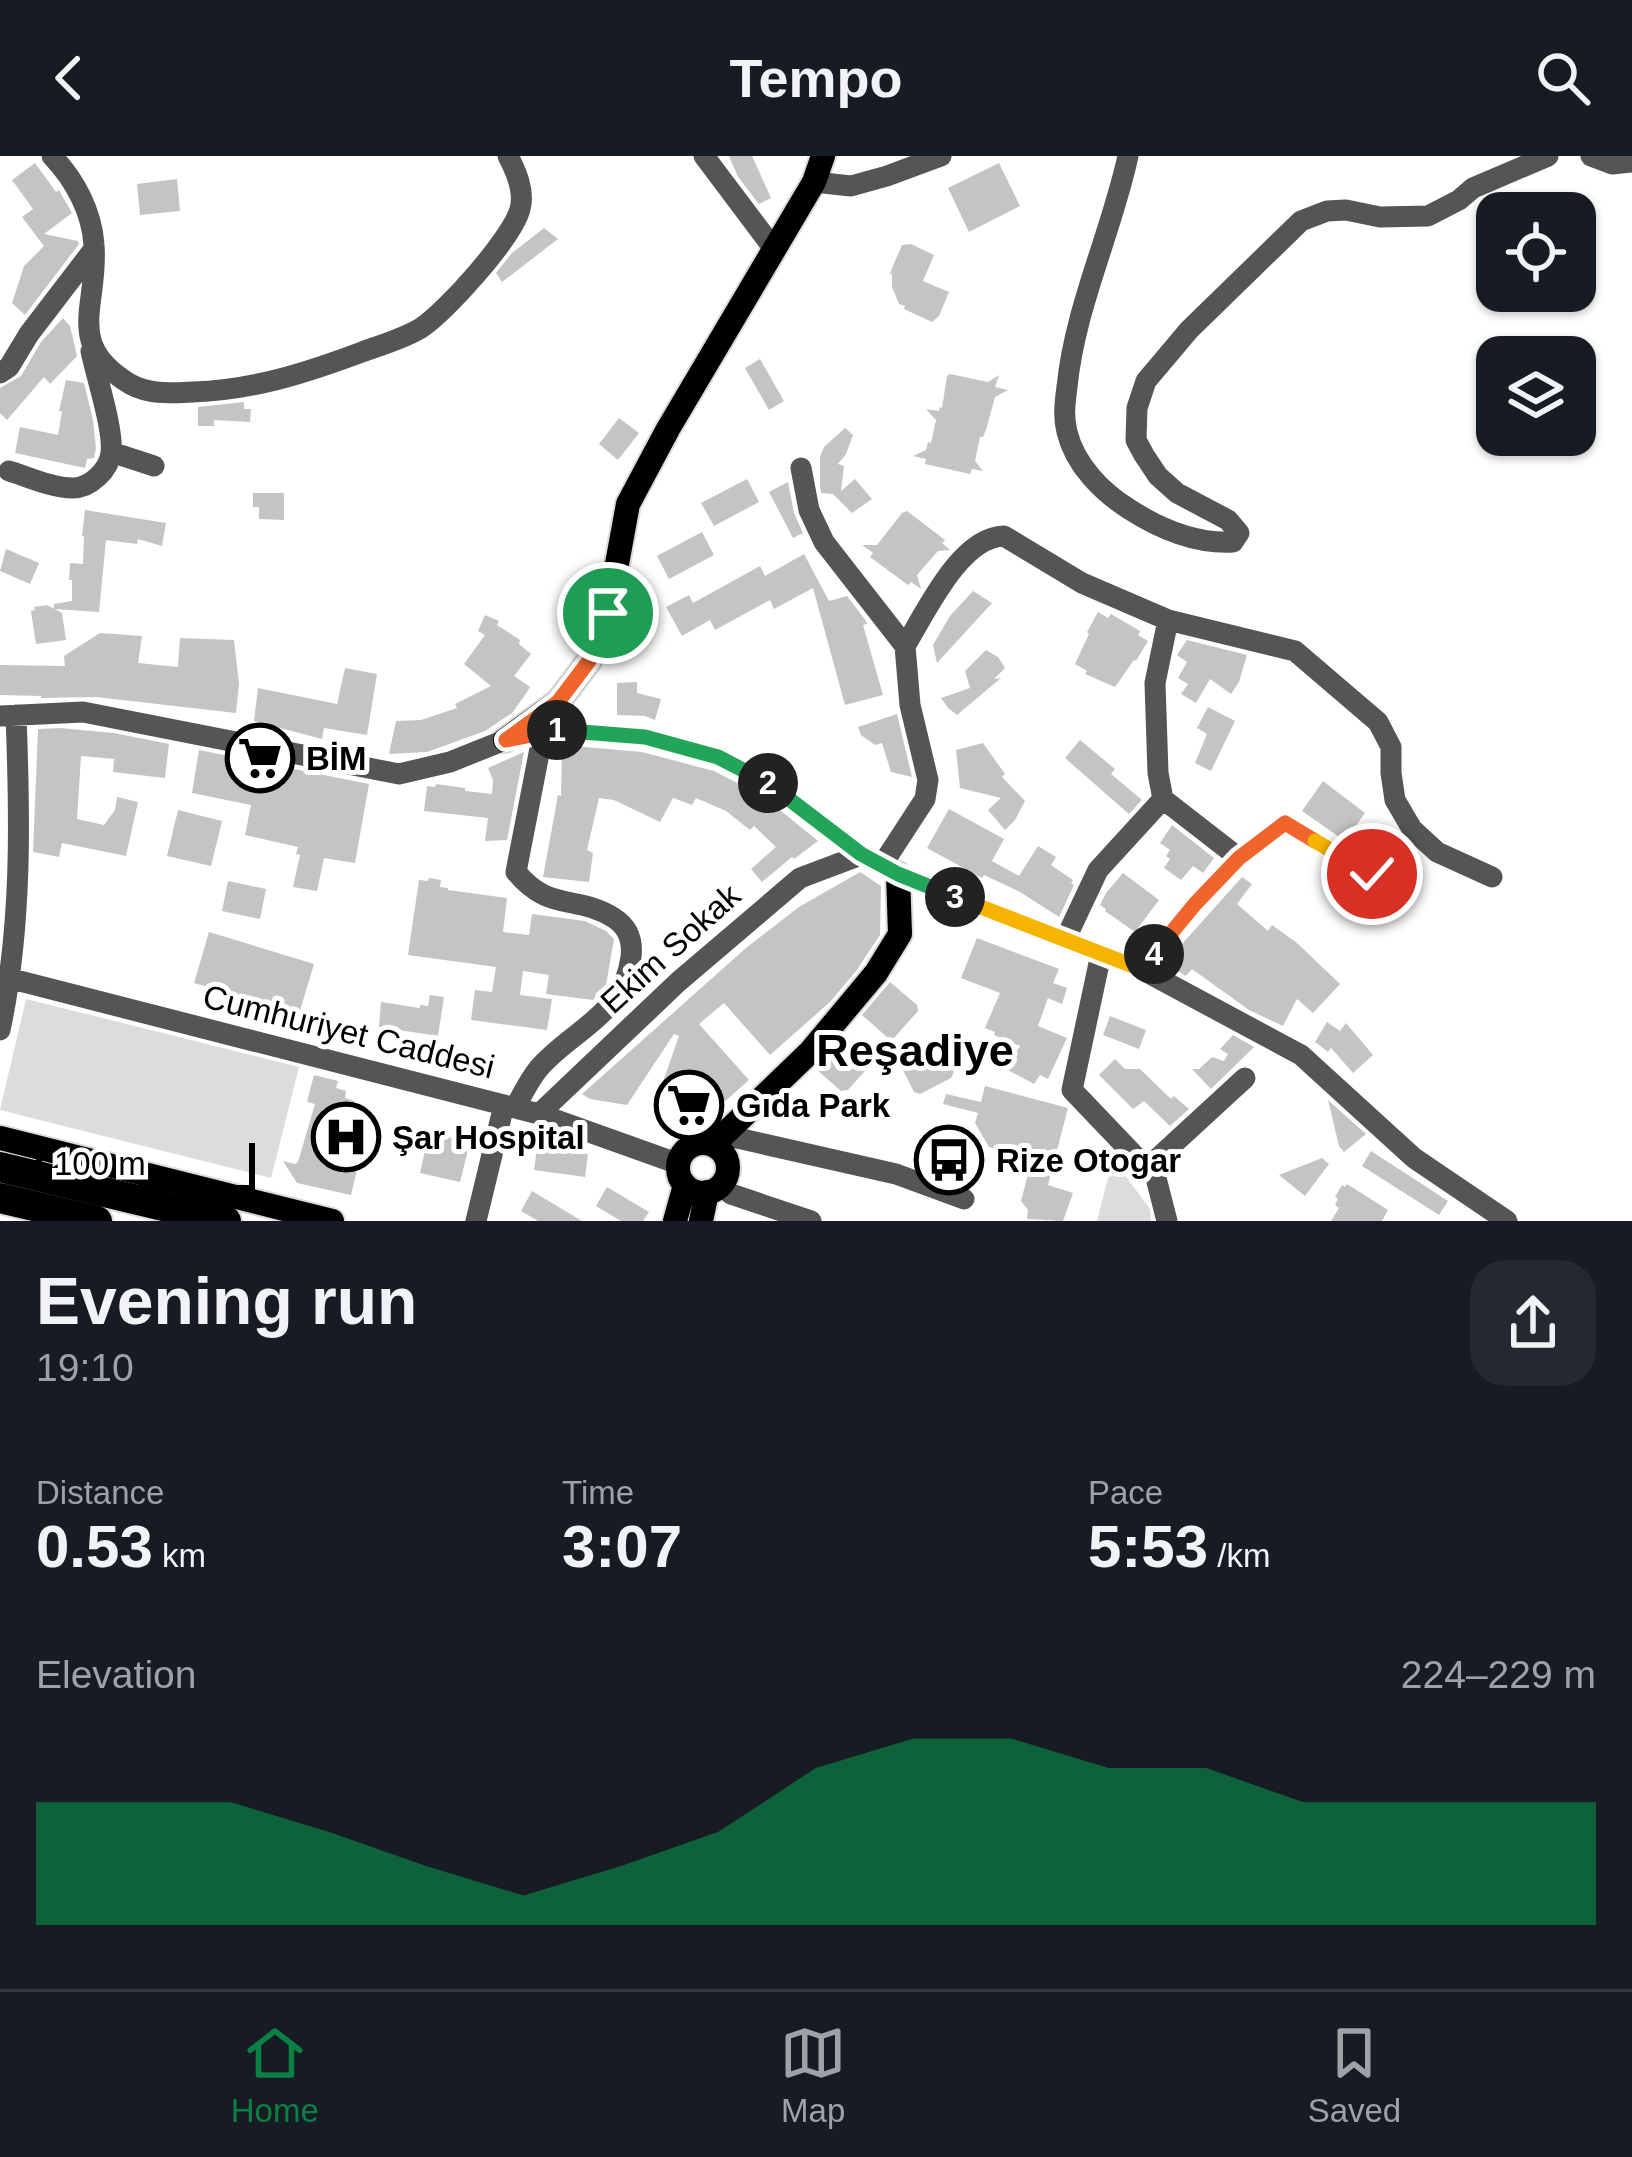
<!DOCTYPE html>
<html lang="en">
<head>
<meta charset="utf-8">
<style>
	body { margin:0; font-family:Arial,sans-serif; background:#242831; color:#f1f3f6; height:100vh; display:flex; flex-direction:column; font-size:45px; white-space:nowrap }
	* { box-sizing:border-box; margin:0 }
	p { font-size:39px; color:#9ea1a6 }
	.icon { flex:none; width:66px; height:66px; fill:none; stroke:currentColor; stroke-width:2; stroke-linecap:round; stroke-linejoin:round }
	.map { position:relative; height:1065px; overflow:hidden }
	.side { display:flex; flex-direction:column; background:#171b24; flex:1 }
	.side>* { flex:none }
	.tools { position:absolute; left:1476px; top:36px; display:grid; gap:24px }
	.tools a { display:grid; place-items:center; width:120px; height:120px; border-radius:24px; background:#171b24; box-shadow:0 3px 9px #0004; font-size:60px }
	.scale { position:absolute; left:36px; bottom:30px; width:219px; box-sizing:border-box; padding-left:12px; border:6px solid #000; border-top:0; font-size:33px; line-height:42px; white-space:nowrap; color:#000; -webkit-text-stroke:9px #fff; paint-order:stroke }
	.pin { position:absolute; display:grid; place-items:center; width:102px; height:102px; color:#fff; margin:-51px; border:6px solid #fff; border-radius:50%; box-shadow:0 3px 12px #0007 }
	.km { position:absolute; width:60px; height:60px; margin:-30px; border-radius:50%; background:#222; color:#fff; font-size:33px; line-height:60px; text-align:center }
	.round { display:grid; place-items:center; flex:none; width:126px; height:126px; border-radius:36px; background:#242831 }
	.head { display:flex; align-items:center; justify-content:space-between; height:204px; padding:0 36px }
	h1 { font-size:66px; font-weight:700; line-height:90px }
	.stats { display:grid; grid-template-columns:repeat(3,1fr); gap:18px; height:204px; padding:12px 36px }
	.stats div { display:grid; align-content:center }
	.stats b { font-size:60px; font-weight:700 }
	.stats small { font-size:33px; font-weight:400 }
	.stats p { font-size:33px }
	.chart { height:336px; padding:24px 36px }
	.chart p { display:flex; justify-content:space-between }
	.chart svg { width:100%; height:216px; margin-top:12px; fill:#0b8043; opacity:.7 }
	header { display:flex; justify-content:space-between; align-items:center; height:156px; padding:0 36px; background:#171b24; font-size:54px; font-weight:700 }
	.tab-bar { display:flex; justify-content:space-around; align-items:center; height:168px; border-top:3px solid #363941; background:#171b24; font-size:33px; color:#9ea1a6 }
	.tab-bar a { display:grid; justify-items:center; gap:6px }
	.tab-bar .selected { color:#0b8043 }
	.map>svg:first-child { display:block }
</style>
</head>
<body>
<header><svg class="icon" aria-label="back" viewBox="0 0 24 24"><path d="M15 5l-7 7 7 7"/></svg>Tempo<svg class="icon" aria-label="search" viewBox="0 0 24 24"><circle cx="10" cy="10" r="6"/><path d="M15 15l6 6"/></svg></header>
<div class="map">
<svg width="1632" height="1065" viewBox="0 0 1632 1065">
	<rect width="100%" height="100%" fill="#fff"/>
	<path fill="#dcdcdc" d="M26,843L299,911L271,1022L0,954Z
		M1113,1003L1150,1053L1151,1065H1097Z"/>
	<path fill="#c4c4c4" d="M729,0H752L771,42L759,48L738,21Z
		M35,7L56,36L59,34L72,57L44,78L78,85L79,88L25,159L12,147L24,110L44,90L22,61L33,53L12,24Z
		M999,7L1020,50L969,76L948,32Z
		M177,23L180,55L140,59L137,28Z
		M544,72L558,83L502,126L496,117L512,97Z
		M911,88L934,99L923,125L949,136L939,160L932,166L904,153L905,150L899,148L892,131V119L890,117L902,89Z
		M63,162L70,170L77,200L50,228L44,221L7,264L0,257V232L21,220L41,186Z
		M760,203L784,245L769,254L745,212Z
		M950,218L988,226L999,219L995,231L1008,234L995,241L986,274L983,281H980L975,305L983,315L972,313L970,318L925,308L926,303L913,300L926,294L928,286L931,287L936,264L926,253L939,255L940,251L942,252L947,220Z
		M66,224L84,227L93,264L96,292L94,302L87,303L85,312L15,297L20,271L58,279L62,255H59Z
		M244,246V253H251L250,266L214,264V270H198V251Z
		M619,262L639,277L618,304L599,288Z
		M845,272L853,279L846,298L838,308L844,310L841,335L855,323L872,343L852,357L833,338L821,337L820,329V301L824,291Z
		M747,323L759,346L714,370L701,347Z
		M788,326L794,357L803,377L793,382L769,336Z
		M253,337H284V364L259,363V351H253Z
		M85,354L166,367L162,390L138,383L137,388L106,384L99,456L54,453V448L72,445V424H69L70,407L83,408L84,380H82Z
		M907,355L945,384L942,387L950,394L938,395L917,419L921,433L911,426L908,429L870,401L873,397L862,389H877L902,357Z
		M702,376L714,399L669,423L657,400Z
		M6,393L39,407L30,428L0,415Z
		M804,398L829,445L847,440L866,465L867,468L863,469L883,539L845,549L813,432L774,453L770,444L715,474L710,464L682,480L666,451L689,439L693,447L760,410L765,420Z
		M973,435L992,447L937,507L933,489L950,460Z
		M47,449L62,457L66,484L36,488L31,455L35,454L34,451Z
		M1098,456L1108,462L1111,458L1140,475L1138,479L1148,485L1136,505L1134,504L1115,531L1085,518L1087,515L1075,508L1089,478L1087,476Z
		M485,459L499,465L497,469L520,484L519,488L531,498L514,520L530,531L527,536L512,557L485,575L427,596L389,598L396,565L421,564L457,552L455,548L491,530L464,508L485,479L478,475Z
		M100,477L142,480L138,507L178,511L180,482L234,484L239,528L236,557L96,541L41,542V540L0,539V509L65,510L64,500Z
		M1187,484L1247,499L1239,526L1231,538L1210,523L1196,547L1181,538L1188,528L1178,522L1187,506L1177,499Z
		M986,494L998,501L1005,512L994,523L1001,522L957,559L948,552L941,542L970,532L965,515Z
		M345,512L377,518L367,579L324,572L322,583L254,565L258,532L337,548Z
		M637,526V537L661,543L655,564L645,560L617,559V527Z
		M1208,551L1235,565L1211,615L1195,607L1207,578L1197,572Z
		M897,558L912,621L891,616L882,587L875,589L861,579L858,571Z
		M60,572L114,577L169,588L165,622L113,616L114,603L81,600L77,663L104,669L115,654L117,641L138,646L126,700L62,687L59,701L33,696L38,573Z
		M1080,584L1115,613L1111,618L1142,644L1129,658L1065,602Z
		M983,587L1005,618L1002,621L1025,645L1015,664L1005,674L988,654L1001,642L960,632L956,594Z
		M562,589L642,596L714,615L764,641L818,685L794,703L792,701L762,726L751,713L776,691L754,670L750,674L726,655L696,642L692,649L673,642L660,666L614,644L599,642L587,694L593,697L589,726L543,721L558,639L561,640Z
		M199,594L369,628L355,707L324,702L317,735L293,731L300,699L296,698L298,691L245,679L251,649L192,637Z
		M524,596L507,684L485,685L488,662L424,655L427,630L435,631L436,628L465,632V635L492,638L493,624L488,612Z
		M1323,625L1365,657L1345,685L1302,655Z
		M949,653L1004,683L992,705L1019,720L1038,690L1056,701L1051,709L1073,724L1071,727L1074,729L1059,761L1020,736L984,719L982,722L927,692Z
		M178,654L222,665L211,710L167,700Z
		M1172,669L1214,702L1203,717L1193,710L1181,724L1164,712L1170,703L1166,700L1170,694L1160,687Z
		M1387,680L1413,699L1373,758L1356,748L1352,739L1357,727L1373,733L1384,727L1385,712L1372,701Z
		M860,716L881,730L880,779L856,815L830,846L770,899L724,847L699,868L749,924L723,947L654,951L679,880L674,878L627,949L590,943L582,938L746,792L799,751Z
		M1123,717L1159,744L1135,776L1105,755L1106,753L1100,749L1106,737Z
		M1242,721L1252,728L1237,748L1268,775L1272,769L1297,787L1340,828L1313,857L1297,843L1283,870L1249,854L1192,813L1186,820L1165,807Z
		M429,722L441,724L440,731L448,732V734L507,742L503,776L529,779L532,758L585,765L606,775L614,783L606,829L593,844L546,838L549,819L523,815L520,839L552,843L547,874L471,864L475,834L492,836L496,811L408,799L419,724L428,725Z
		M228,725L266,733L260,763L222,755Z
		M209,776L314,808L299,858L194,827Z
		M977,782L1059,813L1053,827L1067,832L1062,848L1048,842L1038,870L1067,882L1048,923L1040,919L1034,928L1006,913L1020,890L994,879L995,876L985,872L1000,837L961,822Z
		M890,826L917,849L918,855L894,882H888L862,859Z
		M430,839L444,841L438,880L379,871L381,846L420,852V849L428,850Z
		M1110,860L1146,874L1139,893L1103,879Z
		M1327,866L1340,875L1346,867L1373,899L1353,917L1331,892L1328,896L1315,886Z
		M846,879L871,902V908L848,934L841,935L816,913Z
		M1233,879L1254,891L1211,933L1192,913H1199L1212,901L1224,905L1228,898L1220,893Z
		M931,882L938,884L954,916L951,922L920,938L914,936L898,904L900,898Z
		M1115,903L1125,913H1140L1171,943L1174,940L1189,953L1170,970L1144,945L1133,953L1099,919Z
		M314,919L338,925L336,932L346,935L345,942L355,945L352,959L365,961L368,967L351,1039L297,1027L283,1005L295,1008L298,1006L315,948L307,946Z
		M985,930L1068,952L1048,1029L1073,1037L1063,1065L1027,1063L1028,1054L1021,1045L1032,1003L989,991L975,967L978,957L943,948L946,938L981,946Z
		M1328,944L1366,978L1344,996L1339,990Z
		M429,977L470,986L460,1026L420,1017Z
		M537,992L588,998L585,1021L534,1014Z
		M1371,995L1448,1045L1439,1059L1362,1010Z
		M1322,1002L1329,1008L1305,1040L1279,1019Z
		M1347,1028L1388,1054L1382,1065H1331L1339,1052L1335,1049L1338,1043L1335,1041L1342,1029L1345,1031Z
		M607,1031L649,1056L643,1065H621L596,1050Z
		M532,1035L582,1065H538L521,1055Z"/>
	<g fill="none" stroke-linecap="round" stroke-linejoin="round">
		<defs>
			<path id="major" d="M505,584L558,546L589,505L608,457L628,348L668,273L814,26L823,0
				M0,982L332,1065
				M678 1012a25 25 0 1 1 50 0a25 25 0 1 1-50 0Z
				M713,989L810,896L876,817L900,778L898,718
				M675,1065L685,1029
				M701,1065L707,1036"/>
			<path id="highway" d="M0,1011L226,1065
				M0,1042L97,1065"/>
		</defs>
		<use href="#major" stroke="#dbdbdb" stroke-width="28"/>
		<use href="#highway" stroke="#dbdbdb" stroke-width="34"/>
		<path stroke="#555" stroke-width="21" d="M52,0C75,24 92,56 94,89C99,149 63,188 130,228C150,239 171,237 193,236C253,234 306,217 362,196C381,189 403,183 421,172C446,156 513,81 520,53C525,35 516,15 508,0
			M704,0L774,93
			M1128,0C1111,78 1075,151 1067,231C1065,246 1063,261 1067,276C1075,309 1102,336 1129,353C1160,373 1195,388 1233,386L1239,377L1228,364L1177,337L1158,320L1144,299L1136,284L1137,252L1146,225L1189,174L1301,65L1327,55L1346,54L1380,61L1428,60L1459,44L1473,32L1548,0
			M1591,0L1612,8L1632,6
			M814,26L851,30L887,20L941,0
			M0,217L9,211L29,178L94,93
			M111,296L154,310
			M801,312L809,354L824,386L905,490L910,549L928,624L925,643L882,709
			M9,315C29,321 52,332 73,332C90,332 109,314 111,297C114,274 96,220 91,195
			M1168,464L1155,527L1158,617L1163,643L1239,702
			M905,490C926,456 960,381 1004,380L1082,427L1168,464L1295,495L1378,566L1391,591V617L1395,644L1412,673L1437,696L1492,721
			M0,560L83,556L399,618L450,606L505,584L557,574L645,581L719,601L773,629L861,699L898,718L1141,813L1301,899L1414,1002L1507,1065
			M1065,784L1098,714L1163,643
			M1101,798L1072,934L1156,1022L1167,1065
			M1141,813L1195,748L1239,702L1285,667L1372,718
			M0,820L539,958L679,1008
			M0,874C22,771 20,663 16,559
			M515,952C522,939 529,924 539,912C573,873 624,859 631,801C633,784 628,771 614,762C576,738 550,757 516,716L543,577
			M539,958L678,826L800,722L861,699
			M724,979L896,1018L964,1043
			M1146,1013L1245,922
			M721,1029L731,1038L811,1065
			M476,1065L504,949"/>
		<use href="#major" stroke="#000" stroke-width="24"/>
		<use href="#highway" stroke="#000" stroke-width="30"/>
	</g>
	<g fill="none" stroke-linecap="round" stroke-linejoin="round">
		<defs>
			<path id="split-1" d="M557,574L506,584L558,546L589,505L608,457"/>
			<path id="split-2" d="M557,574L645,581L718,601L768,627"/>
			<path id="split-3" d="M768,627L861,698L898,718L955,741"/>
			<path id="split-4" d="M955,741L1141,813L1154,798"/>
			<path id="split-5" d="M1154,798L1195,748L1239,702L1285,667L1315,685"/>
			<path id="split-6" d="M1315,685L1372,718"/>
		</defs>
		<use href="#split-1" stroke="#fff" stroke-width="24"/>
		<use href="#split-2" stroke="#fff" stroke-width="24"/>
		<use href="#split-3" stroke="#fff" stroke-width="24"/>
		<use href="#split-4" stroke="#fff" stroke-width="24"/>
		<use href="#split-5" stroke="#fff" stroke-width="24"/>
		<use href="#split-6" stroke="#fff" stroke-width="24"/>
		<use href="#split-1" stroke="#f0652b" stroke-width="15"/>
		<use href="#split-2" stroke="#22a559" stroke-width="15"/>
		<use href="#split-3" stroke="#22a559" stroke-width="15"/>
		<use href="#split-4" stroke="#f5b400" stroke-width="15"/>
		<use href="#split-5" stroke="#f0652b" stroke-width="15"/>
		<use href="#split-6" stroke="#f5b400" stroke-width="15"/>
	</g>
	<defs>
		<symbol id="supermarket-ring" viewBox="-11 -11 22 22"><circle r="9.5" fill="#fff" stroke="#000" stroke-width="1.5"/><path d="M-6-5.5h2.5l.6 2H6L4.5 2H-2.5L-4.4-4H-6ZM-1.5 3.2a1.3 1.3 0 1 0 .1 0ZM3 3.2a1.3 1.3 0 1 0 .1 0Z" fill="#000"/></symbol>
		<symbol id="hospital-ring" viewBox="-11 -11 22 22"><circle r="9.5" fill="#fff" stroke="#000" stroke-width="1.5"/><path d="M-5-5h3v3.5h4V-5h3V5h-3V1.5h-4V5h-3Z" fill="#000"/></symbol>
		<symbol id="bus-ring" viewBox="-11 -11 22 22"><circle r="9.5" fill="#fff" stroke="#000" stroke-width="1.5"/><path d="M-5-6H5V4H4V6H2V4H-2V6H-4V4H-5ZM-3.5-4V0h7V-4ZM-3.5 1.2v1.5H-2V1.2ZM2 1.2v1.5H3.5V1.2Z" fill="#000"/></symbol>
	</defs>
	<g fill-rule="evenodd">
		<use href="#supermarket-ring" x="222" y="564" width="76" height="76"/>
		<use href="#supermarket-ring" x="651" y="911" width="76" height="76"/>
		<use href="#hospital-ring" x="308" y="943" width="76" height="76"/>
		<use href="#bus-ring" x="911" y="966" width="76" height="76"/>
	</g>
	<g text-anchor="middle" stroke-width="10" stroke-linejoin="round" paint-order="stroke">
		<g font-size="33" font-weight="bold" fill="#000" stroke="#fff" text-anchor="start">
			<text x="306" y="614">BİM</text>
			<text x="736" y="961">Gıda Park</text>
			<text x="392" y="993">Şar Hospital</text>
			<text x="996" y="1016">Rize Otogar</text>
		</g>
		<g font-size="33" fill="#000" stroke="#fff">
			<text transform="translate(670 792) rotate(-42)" y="12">Ekim Sokak</text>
			<text transform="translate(349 875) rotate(14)" y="12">Cumhuriyet Caddesi</text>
		</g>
		<g font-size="45" font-weight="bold" fill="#000" stroke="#fff">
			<text x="915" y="910">Reşadiye</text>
		</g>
	</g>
</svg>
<div class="tools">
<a><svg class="icon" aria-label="locate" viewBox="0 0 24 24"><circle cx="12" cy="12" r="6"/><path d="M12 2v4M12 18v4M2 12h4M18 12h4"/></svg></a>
<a><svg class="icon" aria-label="layers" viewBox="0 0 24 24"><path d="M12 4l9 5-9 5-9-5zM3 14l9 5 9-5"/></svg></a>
</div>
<div class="scale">100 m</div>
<div class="pin" style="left:608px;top:457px;background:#1e9e55"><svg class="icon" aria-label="arrive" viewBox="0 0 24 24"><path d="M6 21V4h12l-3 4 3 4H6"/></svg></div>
<div class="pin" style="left:1372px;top:718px;background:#d93025"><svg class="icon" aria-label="check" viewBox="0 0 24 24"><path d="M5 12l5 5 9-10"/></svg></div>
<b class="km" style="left:557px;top:574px">1</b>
<b class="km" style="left:768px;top:627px">2</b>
<b class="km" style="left:955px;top:741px">3</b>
<b class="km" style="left:1154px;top:798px">4</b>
</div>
<section class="side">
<div class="head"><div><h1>Evening run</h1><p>19:10</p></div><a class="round"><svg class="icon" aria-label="share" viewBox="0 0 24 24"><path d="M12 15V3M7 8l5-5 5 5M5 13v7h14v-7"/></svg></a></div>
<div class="stats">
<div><p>Distance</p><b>0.53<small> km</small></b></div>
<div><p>Time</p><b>3:07</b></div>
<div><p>Pace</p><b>5:53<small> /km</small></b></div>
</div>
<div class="chart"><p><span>Elevation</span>224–229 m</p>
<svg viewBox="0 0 160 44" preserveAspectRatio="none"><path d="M0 44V19L10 19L20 19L30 25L40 32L50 38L60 32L70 25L80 12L90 6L100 6L110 12L120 12L130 19L140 19L150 19L160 19V44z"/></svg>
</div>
</section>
<nav class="tab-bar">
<a class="selected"><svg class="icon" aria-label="home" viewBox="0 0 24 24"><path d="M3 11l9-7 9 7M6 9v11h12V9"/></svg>Home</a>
<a><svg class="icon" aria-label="map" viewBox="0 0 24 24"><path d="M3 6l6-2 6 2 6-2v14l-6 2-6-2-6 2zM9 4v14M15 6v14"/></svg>Map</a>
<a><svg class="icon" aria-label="saved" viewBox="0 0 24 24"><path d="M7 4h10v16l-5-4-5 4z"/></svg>Saved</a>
</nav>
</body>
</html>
